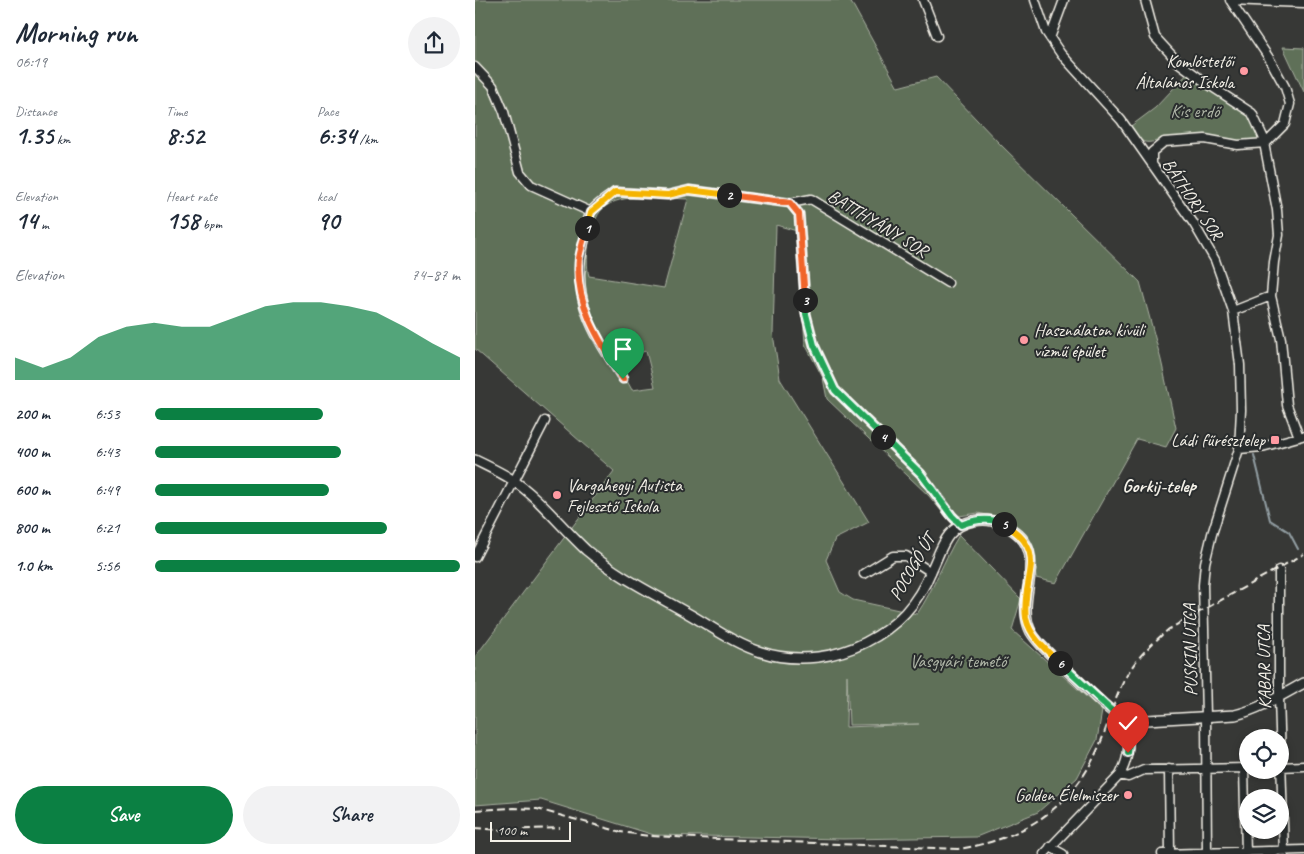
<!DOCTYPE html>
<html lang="en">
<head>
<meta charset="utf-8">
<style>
	body { margin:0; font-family:Caveat,sans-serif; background:#f2f2f3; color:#1f2937; height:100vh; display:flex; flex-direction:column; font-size:19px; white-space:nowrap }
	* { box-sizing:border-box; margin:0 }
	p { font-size:16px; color:#747a83 }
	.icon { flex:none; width:28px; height:28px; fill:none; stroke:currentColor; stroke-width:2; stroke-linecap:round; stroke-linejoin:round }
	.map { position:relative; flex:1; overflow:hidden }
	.panel { display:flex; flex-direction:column; background:#fff; width:475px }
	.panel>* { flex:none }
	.buttons { position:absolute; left:764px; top:729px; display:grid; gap:10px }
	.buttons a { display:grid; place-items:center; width:50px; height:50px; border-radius:50%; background:#fff; box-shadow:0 2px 8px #0003; font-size:25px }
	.scale { position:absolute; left:15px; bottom:12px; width:81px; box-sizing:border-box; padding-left:5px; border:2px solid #f4f1e8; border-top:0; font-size:14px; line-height:18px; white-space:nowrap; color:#f4f1e8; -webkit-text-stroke:4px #2a2d2e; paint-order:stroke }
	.pin { position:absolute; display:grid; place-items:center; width:42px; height:42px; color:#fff; margin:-51px -21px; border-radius:50% 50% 50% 0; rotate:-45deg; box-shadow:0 0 5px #0007 }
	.pin .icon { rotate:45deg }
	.km { position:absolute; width:25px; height:25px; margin:-12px; border-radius:50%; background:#222; color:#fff; font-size:14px; line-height:25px; text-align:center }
	.round { display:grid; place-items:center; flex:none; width:52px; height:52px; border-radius:26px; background:#f2f2f3 }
	.head { display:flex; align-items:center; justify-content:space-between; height:85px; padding:0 15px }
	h1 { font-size:28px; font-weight:800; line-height:38px }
	.metrics { display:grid; grid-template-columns:repeat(3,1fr); gap:8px; height:85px; padding:5px 15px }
	.metrics div { display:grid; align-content:center }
	.metrics b { font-size:25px; font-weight:800 }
	.metrics small { font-size:14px; font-weight:400 }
	.metrics p { font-size:14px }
	.chart { height:140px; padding:10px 15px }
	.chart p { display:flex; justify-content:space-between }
	.chart svg { width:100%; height:90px; margin-top:5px; fill:#0b8043; opacity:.7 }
	.cta { display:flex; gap:10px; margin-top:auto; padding:10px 15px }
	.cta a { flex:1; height:58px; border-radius:30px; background:#0b8043; color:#fff; font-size:20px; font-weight:800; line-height:58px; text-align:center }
	.cta a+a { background:#f2f2f3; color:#1f2937 }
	ul { padding:0 15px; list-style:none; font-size:16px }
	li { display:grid; grid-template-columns:80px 60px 1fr; align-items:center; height:38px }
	li i { height:12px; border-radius:6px; background:#0b8043 }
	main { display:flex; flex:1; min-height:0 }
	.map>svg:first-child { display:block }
</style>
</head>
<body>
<main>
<section class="panel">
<div class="head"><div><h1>Morning run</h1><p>06:19</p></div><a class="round"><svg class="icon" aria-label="share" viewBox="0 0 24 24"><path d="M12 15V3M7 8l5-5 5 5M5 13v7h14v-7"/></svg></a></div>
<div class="metrics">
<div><p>Distance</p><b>1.35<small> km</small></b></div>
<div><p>Time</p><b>8:52</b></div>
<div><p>Pace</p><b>6:34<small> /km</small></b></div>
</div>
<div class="metrics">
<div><p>Elevation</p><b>14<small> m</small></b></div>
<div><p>Heart rate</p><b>158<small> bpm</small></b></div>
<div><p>kcal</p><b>90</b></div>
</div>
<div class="chart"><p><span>Elevation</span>74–87 m</p>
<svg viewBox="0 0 160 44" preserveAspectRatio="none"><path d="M0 44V33L10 38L20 33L30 23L40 18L50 16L60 18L70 18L80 13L90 8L100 6L110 6L120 8L130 11L140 18L150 26L160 33V44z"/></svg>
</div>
<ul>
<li><b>200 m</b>6:53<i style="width:55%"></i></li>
<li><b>400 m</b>6:43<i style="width:61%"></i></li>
<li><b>600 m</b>6:49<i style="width:57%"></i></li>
<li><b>800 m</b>6:21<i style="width:76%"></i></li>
<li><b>1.0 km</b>5:56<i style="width:100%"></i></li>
</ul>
<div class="cta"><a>Save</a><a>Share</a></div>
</section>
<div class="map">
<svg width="829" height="854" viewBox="0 0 829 854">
	<rect width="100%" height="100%" fill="#373836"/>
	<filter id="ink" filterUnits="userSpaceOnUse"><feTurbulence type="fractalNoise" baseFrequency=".02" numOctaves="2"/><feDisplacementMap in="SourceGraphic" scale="10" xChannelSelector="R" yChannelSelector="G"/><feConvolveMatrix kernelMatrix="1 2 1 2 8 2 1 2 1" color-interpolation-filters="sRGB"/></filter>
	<g filter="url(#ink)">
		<path fill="#5e7059" stroke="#a9b0a0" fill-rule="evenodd" d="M0,0H374L379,7L423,87L461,77L523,142L665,282L686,360L701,428L691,447L662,439L581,583L561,578L558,549L546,532L530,519L503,513L472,518L454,496L352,399L348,378L330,344L322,231L301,225L298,334L305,379L394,522L360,539L351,560L365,592L378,600L442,614C459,589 468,561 484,535L546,599L537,630L627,711L622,740L602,778L563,812L501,837L368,839L179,835L66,800L0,805V657L139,471L0,349ZM170,197L213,199L189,288L114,276C109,259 115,216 131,206C143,198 156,198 170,197ZM171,351L180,387L157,390L140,359ZM372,675L374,725L444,724L371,727Z
			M808,47L829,48V92Z
			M715,71L777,113L789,143L689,139C668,145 666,144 656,126L680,108Z"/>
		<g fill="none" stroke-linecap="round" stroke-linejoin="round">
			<path stroke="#939fa4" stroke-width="2" d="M779,455L795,520L814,532L823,549"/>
			<defs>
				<path id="minor" d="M448,0L462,36
					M560,0L571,32L586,54L646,120L719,224L740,260L758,311L765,365L766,410L764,449L737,534L730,563L728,585L731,717L732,854
					M670,0L680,37L704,63L734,85L777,113L791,143
					M755,0L829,3
					M575,38L589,0
					M0,67L18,86L29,112L45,172L56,185L116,212
					M789,143L802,210L804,235L799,262L796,296L806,339L812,405L824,437
					M677,165V152L689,142L730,139L763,145L791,143L810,124L815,104L810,87L794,58L755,0
					M315,203L336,199L473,283
					M758,311L796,296
					M148,379C117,331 94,297 110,238C111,230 112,218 116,212C121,204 133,198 140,192L193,195L214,190L315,203L324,214L331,314L339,345L360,390L446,474L477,516L486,525
					M764,449L787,447L827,436
					M0,557L70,421
					M804,570V697L809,854
					M389,574L418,556H431L456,572
					M805,767L829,766
					M769,768L771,854
					M694,769L695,854
					M645,775L653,777L669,770L772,768
					M575,847L588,854
					M569,854L645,775C656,754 654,742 650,720
					M687,854L829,850"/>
				<path id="major" d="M0,460C12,466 25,472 36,479C63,496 87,528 111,550C142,576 179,594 214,614C237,627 260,644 286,652C304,658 325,659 343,657C375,653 408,637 430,613C441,601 450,586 456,571C462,559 466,545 474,535C486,520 510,516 527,524C582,549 537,595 556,632C565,647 581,659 593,671C610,686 625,703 643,716L654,721L760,715C785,709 807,695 829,683"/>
			</defs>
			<use href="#minor" stroke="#f4f1e8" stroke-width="11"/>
			<use href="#major" stroke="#f4f1e8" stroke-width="12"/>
			<use href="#minor" stroke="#2a2d2e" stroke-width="8"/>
			<use href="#major" stroke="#2a2d2e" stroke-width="9"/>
			<path stroke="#f4f1e8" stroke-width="2" stroke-dasharray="8 4" stroke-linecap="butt" d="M0,810L39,808L62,809L146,832L174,836L483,849C545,840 596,809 622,751C634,725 639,695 655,670C665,654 680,641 694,629L829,554
				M0,828L26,830L85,828"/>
		</g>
	</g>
	<g fill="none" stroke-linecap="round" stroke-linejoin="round" filter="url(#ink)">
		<defs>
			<path id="split-1" d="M112,228C109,238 106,248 104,258C99,304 125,342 148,379"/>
			<path id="split-2" d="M112,228L116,212L140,192L193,195L214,190L254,195"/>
			<path id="split-3" d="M254,195L315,203L324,214L330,300"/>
			<path id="split-4" d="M330,300L331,314L339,345L360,390L408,437"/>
			<path id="split-5" d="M408,437L446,474L477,516L486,525C501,519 515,517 529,524"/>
			<path id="split-6" d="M529,524C577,552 545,580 551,618C555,637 572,651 585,663"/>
			<path id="split-7" d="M585,663L637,711L650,720L654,741L653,753"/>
		</defs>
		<use href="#split-1" stroke="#fff" stroke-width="10"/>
		<use href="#split-2" stroke="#fff" stroke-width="10"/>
		<use href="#split-3" stroke="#fff" stroke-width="10"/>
		<use href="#split-4" stroke="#fff" stroke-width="10"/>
		<use href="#split-5" stroke="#fff" stroke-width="10"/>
		<use href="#split-6" stroke="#fff" stroke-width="10"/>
		<use href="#split-7" stroke="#fff" stroke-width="10"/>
		<use href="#split-1" stroke="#f0652b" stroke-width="6"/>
		<use href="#split-2" stroke="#f5b400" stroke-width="6"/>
		<use href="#split-3" stroke="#f0652b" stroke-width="6"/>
		<use href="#split-4" stroke="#22a559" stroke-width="6"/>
		<use href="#split-5" stroke="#22a559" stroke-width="6"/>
		<use href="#split-6" stroke="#f5b400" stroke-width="6"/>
		<use href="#split-7" stroke="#22a559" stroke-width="6"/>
	</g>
	<g fill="#ff9aa2" stroke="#2a2d2e" stroke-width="2">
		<circle cx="769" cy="71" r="5"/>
		<circle cx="549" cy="340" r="5"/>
		<rect x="795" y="435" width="10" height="10" rx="2.5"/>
		<circle cx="82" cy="495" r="5"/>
		<circle cx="653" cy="795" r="5"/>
	</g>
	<g text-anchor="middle" stroke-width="4" stroke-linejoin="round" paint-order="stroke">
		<g font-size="18" fill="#f4f1e8" stroke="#2a2d2e" text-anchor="end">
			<text x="759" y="67">Komlóstetői<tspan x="759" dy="21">Általános Iskola</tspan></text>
			<text x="559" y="336" text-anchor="start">Használaton kívüli<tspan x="559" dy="21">vízmű épület</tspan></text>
			<text x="790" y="446">Ládi fűrésztelep</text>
			<text x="92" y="491" text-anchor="start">Vargahegyi Autista<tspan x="92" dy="21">Fejlesztő Iskola</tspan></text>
			<text x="643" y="801">Golden Élelmiszer</text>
		</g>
		<g font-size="18" fill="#b0b7a8" stroke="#2a2d2e">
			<text x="720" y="117">Kis erdő</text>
			<text x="483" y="667">Vasgyári temető</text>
		</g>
		<g font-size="18" fill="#f4f1e8" stroke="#2a2d2e">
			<text transform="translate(718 199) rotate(56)" y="6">BÁTHORY SOR</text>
			<text transform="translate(403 223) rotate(31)" y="6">BATTHYÁNY SOR</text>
			<text transform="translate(437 567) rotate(-60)" y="6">POCOGÓ ÚT</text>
			<text transform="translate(715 650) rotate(-91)" y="6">PUSKIN UTCA</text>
			<text transform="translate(789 667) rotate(-91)" y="6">KABAR UTCA</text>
		</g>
		<g font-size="19" font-weight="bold" fill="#f4f1e8" stroke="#2a2d2e">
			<text x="684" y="492">Gorkij-telep</text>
		</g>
	</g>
</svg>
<div class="buttons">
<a><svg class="icon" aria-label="locate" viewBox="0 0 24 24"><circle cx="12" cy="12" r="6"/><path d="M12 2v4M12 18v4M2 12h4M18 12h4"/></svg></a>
<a><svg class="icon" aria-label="layers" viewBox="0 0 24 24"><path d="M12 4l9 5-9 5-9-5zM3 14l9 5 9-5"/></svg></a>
</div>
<div class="scale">100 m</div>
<div class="pin" style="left:148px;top:379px;background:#1e9e55"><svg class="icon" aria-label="arrive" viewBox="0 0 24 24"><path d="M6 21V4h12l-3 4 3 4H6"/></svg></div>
<div class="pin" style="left:653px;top:753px;background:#d93025"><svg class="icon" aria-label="check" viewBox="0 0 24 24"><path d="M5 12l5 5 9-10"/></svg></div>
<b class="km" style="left:112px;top:228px">1</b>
<b class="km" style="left:254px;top:195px">2</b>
<b class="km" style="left:330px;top:300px">3</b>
<b class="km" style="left:408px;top:437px">4</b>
<b class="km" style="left:529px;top:524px">5</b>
<b class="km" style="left:585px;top:663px">6</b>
</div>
</main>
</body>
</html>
